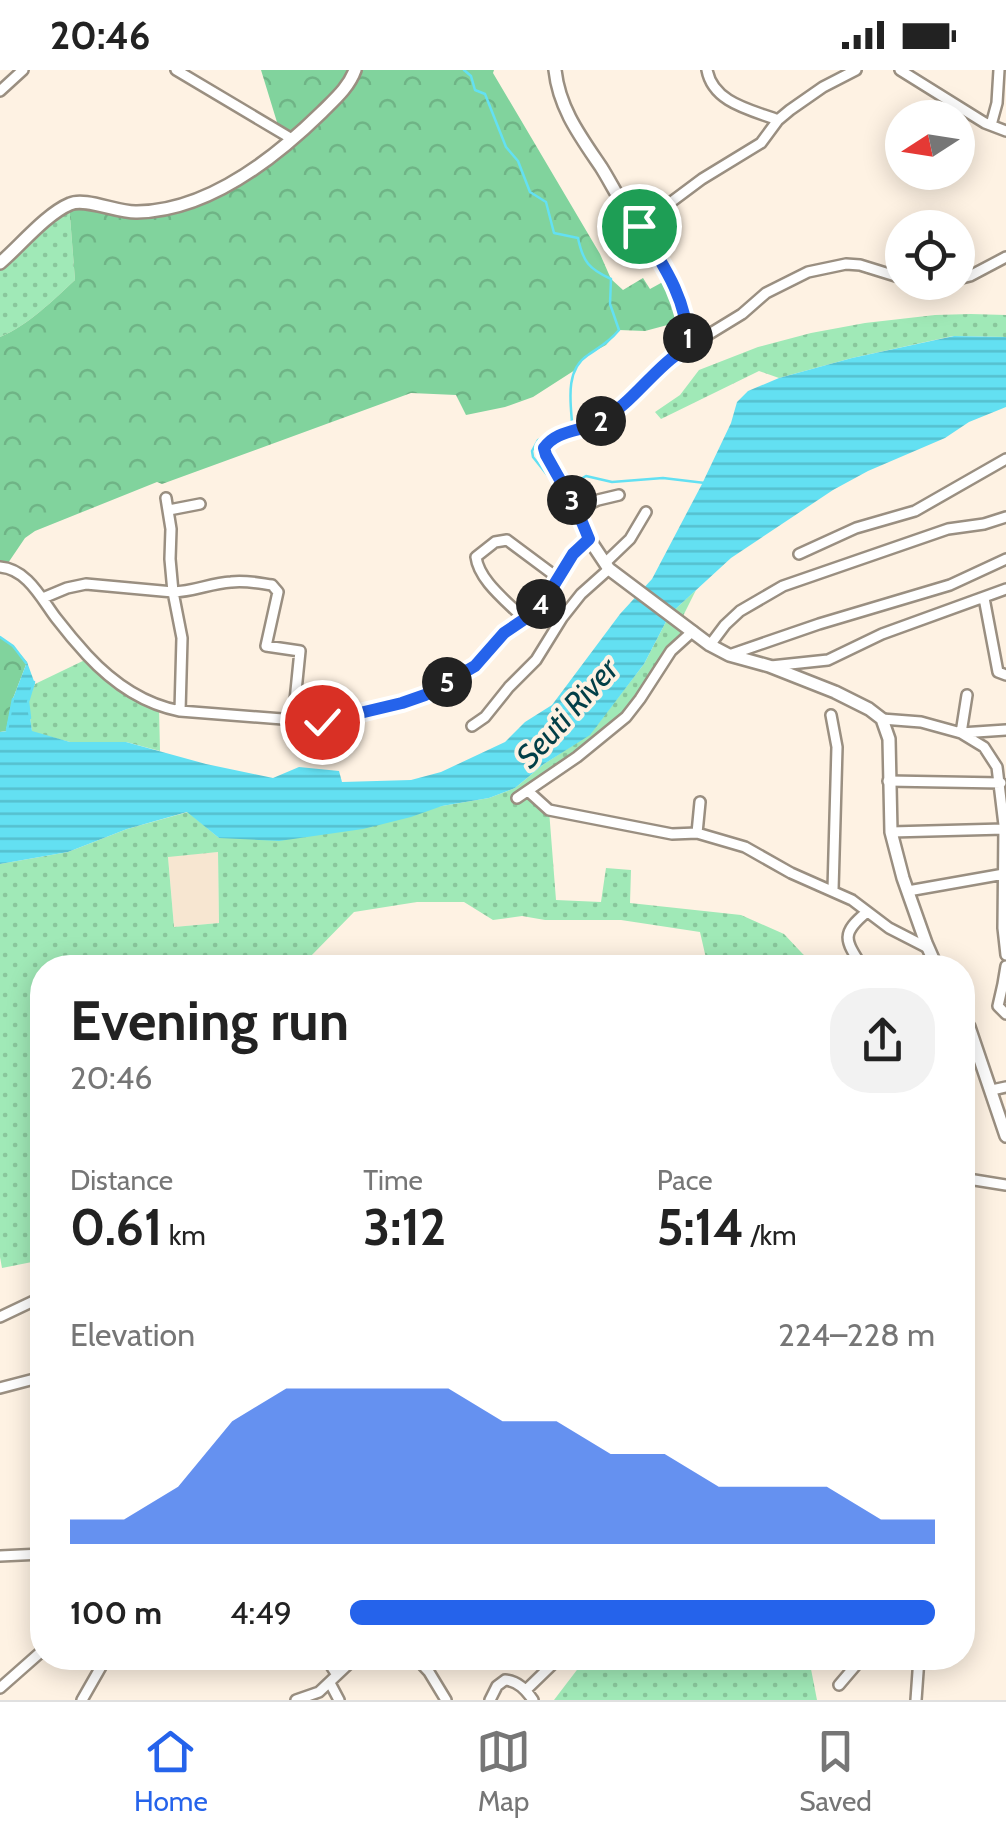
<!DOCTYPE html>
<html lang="en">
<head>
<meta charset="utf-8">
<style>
	body { margin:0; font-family:Cabin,sans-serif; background:#f2f2f2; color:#222; height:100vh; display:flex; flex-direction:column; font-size:38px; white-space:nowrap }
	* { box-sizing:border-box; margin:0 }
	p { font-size:32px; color:#767676 }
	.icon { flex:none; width:55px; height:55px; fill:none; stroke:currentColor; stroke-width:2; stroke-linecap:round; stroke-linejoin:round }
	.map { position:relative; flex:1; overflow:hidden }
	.details { position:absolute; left:30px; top:885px; width:945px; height:715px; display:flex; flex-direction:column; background:#fff; border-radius:40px; box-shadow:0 5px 25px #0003 }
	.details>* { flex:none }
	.needle { width:65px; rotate:258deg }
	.controls { position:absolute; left:885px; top:30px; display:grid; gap:20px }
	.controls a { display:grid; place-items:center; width:90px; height:90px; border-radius:50%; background:#fff; box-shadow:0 5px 25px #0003; font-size:50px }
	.pin { position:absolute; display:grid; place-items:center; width:85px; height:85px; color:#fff; margin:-42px; border:5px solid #fff; border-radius:50%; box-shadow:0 2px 10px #0007 }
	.km { position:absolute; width:50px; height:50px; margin:-25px; border-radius:50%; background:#222; color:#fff; font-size:28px; line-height:50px; text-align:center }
	.round { display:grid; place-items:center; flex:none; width:105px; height:105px; border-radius:40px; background:#f2f2f2 }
	.summary { display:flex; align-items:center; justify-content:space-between; height:170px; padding:0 40px }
	h1 { font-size:55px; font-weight:700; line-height:75px }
	.stats { display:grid; grid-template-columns:repeat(3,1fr); gap:15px; height:170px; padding:10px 40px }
	.stats div { display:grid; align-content:center }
	.stats b { font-size:50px; font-weight:700 }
	.stats small { font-size:28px; font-weight:400 }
	.stats p { font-size:28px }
	.chart { height:280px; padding:20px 40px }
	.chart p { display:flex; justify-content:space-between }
	.chart svg { width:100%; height:180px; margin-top:10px; fill:#2563eb; opacity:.7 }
	ul { padding:0 40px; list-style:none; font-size:32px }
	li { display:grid; grid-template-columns:160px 120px 1fr; align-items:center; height:75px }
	li i { height:25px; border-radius:12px; background:#2563eb }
	.status { display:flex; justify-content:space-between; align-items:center; height:70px; padding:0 50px; background:#fff; direction:ltr }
	.status svg { height:28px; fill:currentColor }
	.tabs { display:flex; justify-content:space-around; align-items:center; height:140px; border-top:2px solid #e0e0e0; background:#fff; font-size:28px; color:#767676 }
	.tabs a { display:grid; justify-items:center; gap:5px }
	.tabs .current { color:#2563eb }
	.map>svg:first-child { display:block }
</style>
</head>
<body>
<div class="status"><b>20:46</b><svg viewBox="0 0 49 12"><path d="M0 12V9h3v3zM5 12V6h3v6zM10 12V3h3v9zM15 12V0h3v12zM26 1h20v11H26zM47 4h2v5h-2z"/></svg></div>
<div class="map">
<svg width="1006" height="1630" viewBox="0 0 1006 1630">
	<defs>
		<pattern id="grass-dots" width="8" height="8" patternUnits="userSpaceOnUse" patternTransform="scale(2.5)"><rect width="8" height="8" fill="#a0e9b7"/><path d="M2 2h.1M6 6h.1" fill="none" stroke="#89c79c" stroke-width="1.8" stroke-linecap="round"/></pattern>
		<pattern id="forest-crowns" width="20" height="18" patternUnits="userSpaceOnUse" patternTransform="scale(2.5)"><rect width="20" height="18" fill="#81d39d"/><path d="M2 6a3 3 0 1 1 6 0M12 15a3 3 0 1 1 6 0" fill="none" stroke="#6fb486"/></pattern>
		<pattern id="water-rules" width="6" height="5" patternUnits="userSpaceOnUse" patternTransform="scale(2.5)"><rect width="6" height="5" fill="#63e0f2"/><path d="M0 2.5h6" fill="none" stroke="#55bfce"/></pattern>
	</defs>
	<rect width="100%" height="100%" fill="#fef2e3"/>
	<path fill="#f7e6d1" d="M218,782L219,853L174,857L168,786Z"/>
	<path fill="url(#grass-dots)" fill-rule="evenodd" d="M69,134L75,210C53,230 29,255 0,267V193Z
		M971,244L1006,245V267L953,266L852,288L779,308L759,301L661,349L655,342L680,325L699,300L758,277L811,263L865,253L935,245Z
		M696,520L680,552L693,561L671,581L626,647L529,721L549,740L556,830L601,832L606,798L631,800L630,833L741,845L784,864L815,897H708L700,862L621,850H545L522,846L493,850L464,832H417L354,842L308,889L274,890V897L42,898V1190L2,1198L0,1187V794L68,782L127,759L188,742L219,768L442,736L489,728L515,718L544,694L590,664L644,594L670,544ZM218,782L219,853L174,857L168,787Z
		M89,588L159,637L160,681L126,672H70L32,662L28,632L35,614Z
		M586,1588H818L810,1594L817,1630H554Z"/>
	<path fill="url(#forest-crowns)" d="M261,0H494L493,3L600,184L611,209L623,220L643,208L650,219L670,208L686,250L645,261L619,260L606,275L584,287L575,300L533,327L505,337L466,345L456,325L411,323L162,414L157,412L35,461L25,468L6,496L0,497V267C29,255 53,230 75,210L69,134L137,142L207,125L292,69L280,62Z
		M0,567L13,576L27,592L12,631L6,661L0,662Z"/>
	<path fill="url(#water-rules)" d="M954,266L1006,267V337L969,352L945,368L868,401L833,420L731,488L670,544L644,594L590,665L544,694L515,718L489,728L442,736L411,747L363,759L279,771L219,768L187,742L127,759L68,782L0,794V662L7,661L12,631L27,592L35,614L28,632L32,661L70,672H126L206,694L273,708L299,697L339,701L342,712L411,710L441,702L505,672L525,652L552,635L620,544L652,509L702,414L731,353L737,332L748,321L779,308L852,288Z"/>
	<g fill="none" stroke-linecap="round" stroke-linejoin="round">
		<path stroke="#63e0f2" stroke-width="2.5" d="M464,0L471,6L475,20L485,24L506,77L518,91L530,122L546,132L554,163L578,168C583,192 589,199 611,209L610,234L619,260C609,272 601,276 588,285C566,299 570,329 572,352L538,370L532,381L533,387L560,421
			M567,417L586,406L612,412L663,408L705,413
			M0,567L13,576L26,593
			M30,648L28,632L34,612
			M7,660L13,629"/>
		<defs>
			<path id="minor" d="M176,0L292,69
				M707,0C713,33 752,40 778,50
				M900,0L985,53L1006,61
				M0,21L23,0
				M991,55L997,33L999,0
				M639,156L702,109L761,73L778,50L790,40L823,17L856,0
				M958,209L970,206L1006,187
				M688,277L742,244L766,223L808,202L846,194L860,195L902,208
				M166,428L171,459L170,489L173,522L182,568L180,641
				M169,440L200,434
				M577,440L598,430L619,425
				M799,484L856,458L915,441L1006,389
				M605,493L630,469L646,442
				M0,497C27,499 41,528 56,548C66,561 76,573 87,585C112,612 143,634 180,641L321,652L403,633L425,625L475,596L504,563L531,545L546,528L573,484L589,469
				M43,528L67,518L86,514L173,522C193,522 211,513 231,512C245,510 258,513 272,515L278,522L266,576L300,581L293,651
				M984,528L998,602L1006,605
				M524,549C508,532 479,511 476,487L495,472L507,470L558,508
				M710,575L725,555L740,541L783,516L948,459L984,454L1006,447
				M729,585L819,554L950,515L1006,489
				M771,596L828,590L882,564L1006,519
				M967,625L961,663L1006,660
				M831,645L837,677L833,820
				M882,649L921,652L961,663L984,677L997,697L1004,755L1003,858L1006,885
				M472,656L485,647L509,617L536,590L562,548L581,524L609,499
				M888,711L1001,713
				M528,721L549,740L672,764L697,763L745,777L791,803L852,830L889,858L928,878
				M517,728L577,687L626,647L640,629L671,581L693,561
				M891,762L1004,759
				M697,763L700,732
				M908,821L1004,804
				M1006,896L1003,914L1006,915
				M863,898C845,870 840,864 867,842
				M1003,914L998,936L1006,944
				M992,1020L1006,1017
				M962,1108L1006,1115
				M0,1247L42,1227V1236
				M0,1318L42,1307
				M0,1486L42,1484
				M326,1588L337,1605
				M416,1588L429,1602L446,1630
				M330,1613L339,1630
				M839,1615L862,1588
				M0,1618L42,1581
				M526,1620L559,1588
				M82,1630L106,1588
				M296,1630L319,1622L355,1588
				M490,1630L497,1616L505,1610C518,1611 526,1620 533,1630
				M916,1630L919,1588"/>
			<path id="tertiary" d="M555,0C559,38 580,66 601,97C608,108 614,120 621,131C650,175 690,221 688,277C654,296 634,332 601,351C582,362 558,359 544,378L545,385L563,415
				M0,193C20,176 46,144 70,134C85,127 118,143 137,142C208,141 274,89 322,42C335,29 349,17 355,0
				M567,422L589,469L609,499L710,575L729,585L769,596L835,622L869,639L882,649L889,669L891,762L903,808L926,873L937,898
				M962,946L969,957L1006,1066"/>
		</defs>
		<use href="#minor" stroke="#9a8f81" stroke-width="14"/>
		<use href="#tertiary" stroke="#9a8f81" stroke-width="16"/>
		<use href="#minor" stroke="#fff" stroke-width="9"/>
		<use href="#tertiary" stroke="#fff" stroke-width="11"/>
	</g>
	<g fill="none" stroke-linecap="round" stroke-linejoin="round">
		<defs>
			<path id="route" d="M322,652L402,633L425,625L475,596L504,563L532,544L546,528L573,484L589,469L577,440L546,385L544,378C557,359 582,362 601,351C634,332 655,296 688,277C689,232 663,194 639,156"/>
		</defs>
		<use href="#route" stroke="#fff" stroke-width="20"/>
		<use href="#route" stroke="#2563eb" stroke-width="12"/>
	</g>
	<g text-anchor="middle" stroke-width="8" stroke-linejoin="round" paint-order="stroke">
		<g font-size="32" font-style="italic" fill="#023f47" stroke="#fef2e3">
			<text transform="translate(567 643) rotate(-48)" y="11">Seuti River</text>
		</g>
	</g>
</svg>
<div class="controls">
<a><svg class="needle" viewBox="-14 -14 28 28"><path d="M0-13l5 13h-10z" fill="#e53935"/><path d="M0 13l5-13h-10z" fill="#767676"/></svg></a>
<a><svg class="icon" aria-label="locate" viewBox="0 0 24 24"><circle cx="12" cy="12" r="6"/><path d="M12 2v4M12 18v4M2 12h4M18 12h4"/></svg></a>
</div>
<div class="pin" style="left:639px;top:156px;background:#1e9e55"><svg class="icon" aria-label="arrive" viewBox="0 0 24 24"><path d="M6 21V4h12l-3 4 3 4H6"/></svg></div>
<div class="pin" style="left:322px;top:652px;background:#d93025"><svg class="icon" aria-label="check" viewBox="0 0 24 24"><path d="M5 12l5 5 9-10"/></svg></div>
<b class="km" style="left:688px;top:268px">1</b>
<b class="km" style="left:601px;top:351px">2</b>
<b class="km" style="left:572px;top:430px">3</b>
<b class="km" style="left:541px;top:534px">4</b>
<b class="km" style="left:447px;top:612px">5</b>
<section class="details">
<div class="summary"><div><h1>Evening run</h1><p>20:46</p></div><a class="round"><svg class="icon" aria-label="share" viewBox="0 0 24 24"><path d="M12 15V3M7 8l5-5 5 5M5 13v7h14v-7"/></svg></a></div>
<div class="stats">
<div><p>Distance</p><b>0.61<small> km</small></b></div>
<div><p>Time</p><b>3:12</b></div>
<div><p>Pace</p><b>5:14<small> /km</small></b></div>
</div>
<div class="chart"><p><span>Elevation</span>224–228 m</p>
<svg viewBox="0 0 160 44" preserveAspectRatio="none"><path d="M0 44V38L10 38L20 30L30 14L40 6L50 6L60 6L70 6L80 14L90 14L100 22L110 22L120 30L130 30L140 30L150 38L160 38V44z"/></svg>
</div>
<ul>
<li><b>100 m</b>4:49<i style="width:100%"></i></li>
</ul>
</section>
</div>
<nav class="tabs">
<a class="current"><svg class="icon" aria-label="home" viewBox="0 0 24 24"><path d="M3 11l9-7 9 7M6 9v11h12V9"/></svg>Home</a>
<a><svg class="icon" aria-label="map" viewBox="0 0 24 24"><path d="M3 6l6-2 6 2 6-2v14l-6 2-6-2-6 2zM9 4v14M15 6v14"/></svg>Map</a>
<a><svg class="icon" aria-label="saved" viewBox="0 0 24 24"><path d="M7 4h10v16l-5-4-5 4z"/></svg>Saved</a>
</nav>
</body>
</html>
